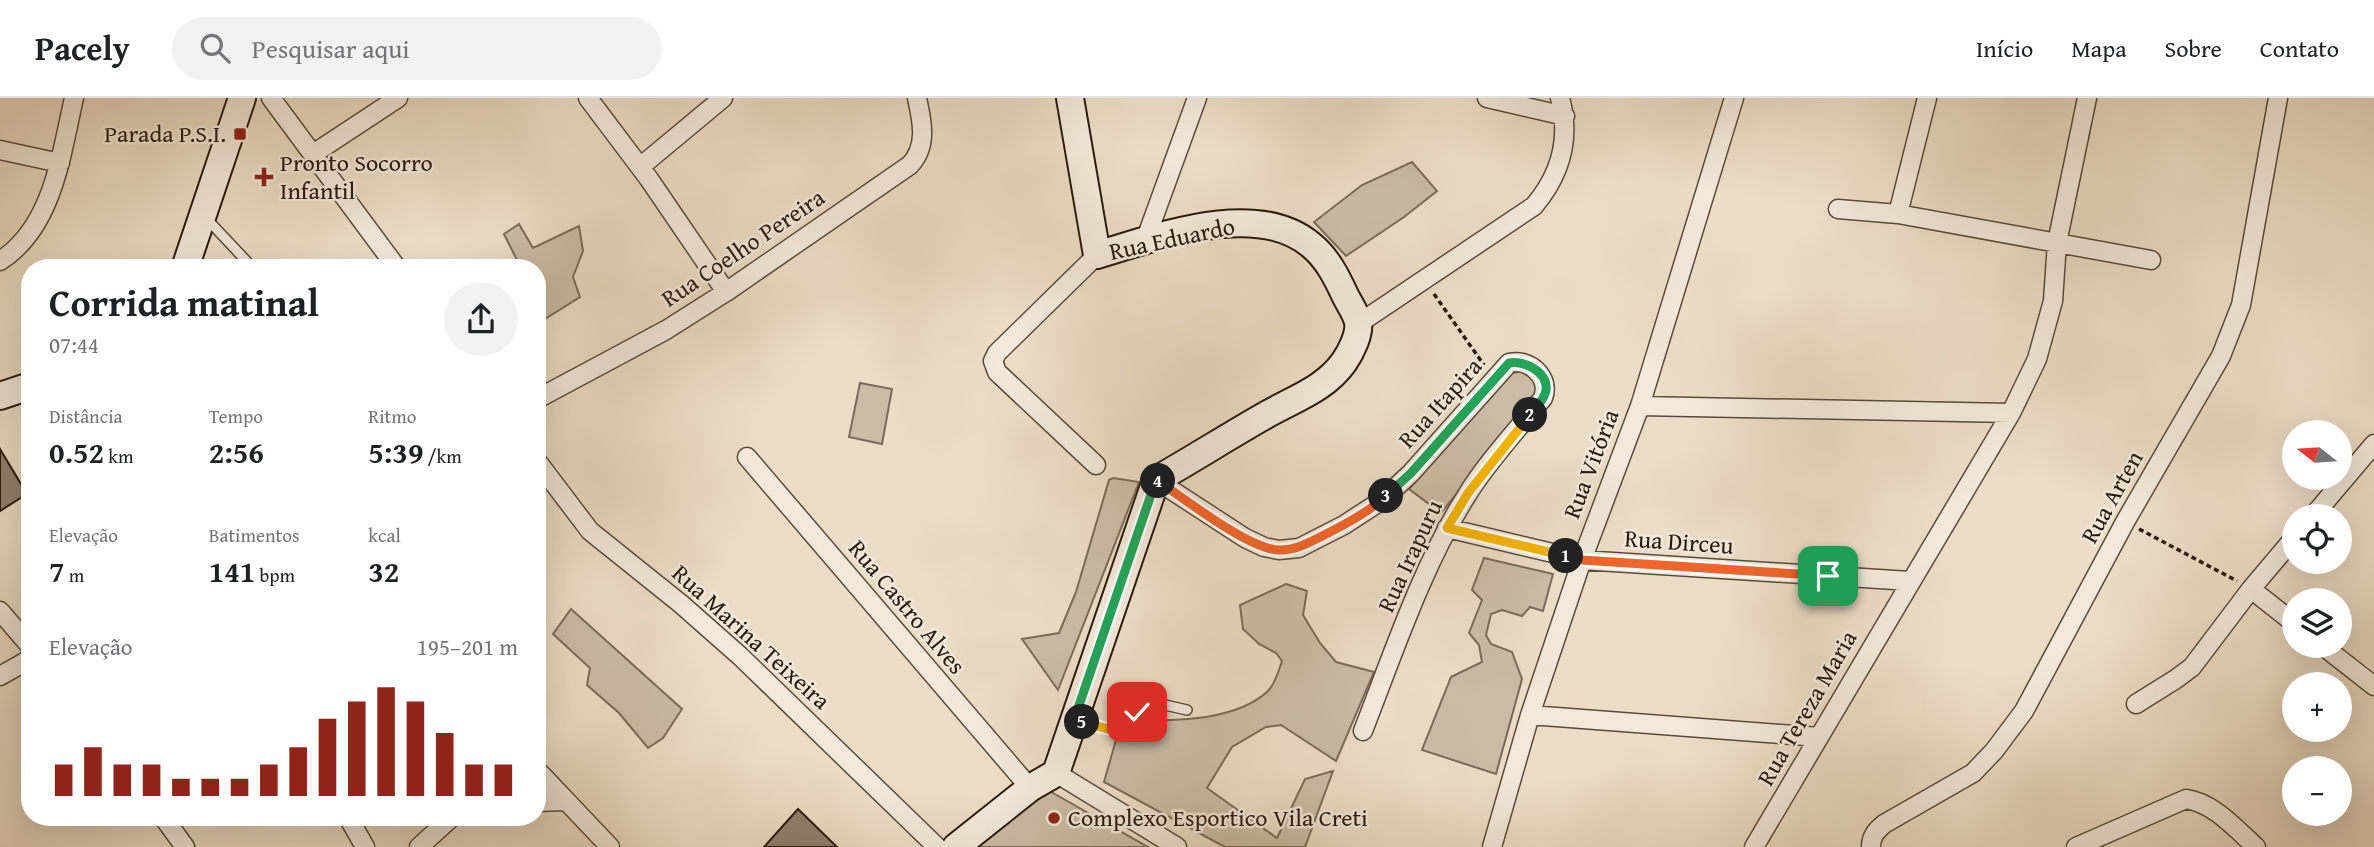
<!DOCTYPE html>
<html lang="pt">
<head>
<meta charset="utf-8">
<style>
	body { margin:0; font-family:"Gentium Book Plus",serif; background:#f2f2f2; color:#202124; height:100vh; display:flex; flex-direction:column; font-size:26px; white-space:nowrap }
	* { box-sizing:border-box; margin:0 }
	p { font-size:23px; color:#757577 }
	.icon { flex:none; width:38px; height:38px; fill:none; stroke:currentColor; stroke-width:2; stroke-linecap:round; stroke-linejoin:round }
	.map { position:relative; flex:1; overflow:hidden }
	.drawer { position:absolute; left:21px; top:161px; width:525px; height:567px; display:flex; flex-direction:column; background:#fff; border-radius:28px; box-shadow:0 7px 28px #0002 }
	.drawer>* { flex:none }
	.needle { width:46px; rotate:287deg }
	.tools { position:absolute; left:2282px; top:322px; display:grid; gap:14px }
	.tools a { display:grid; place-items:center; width:70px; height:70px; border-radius:50%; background:#fff; box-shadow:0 7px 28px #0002; font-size:35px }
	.pin { position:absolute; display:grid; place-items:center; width:60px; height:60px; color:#fff; margin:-30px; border-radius:14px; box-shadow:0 4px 10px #0006 }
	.km { position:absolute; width:35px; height:35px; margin:-18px; border-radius:50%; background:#222; color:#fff; font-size:19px; line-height:35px; text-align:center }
	.round { display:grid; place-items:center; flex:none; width:74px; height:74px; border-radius:37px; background:#f2f2f2 }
	.summary { display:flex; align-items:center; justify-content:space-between; height:119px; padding:0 28px }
	h1 { font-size:38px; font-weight:700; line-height:52px }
	.figures { display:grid; grid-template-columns:repeat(3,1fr); gap:10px; height:119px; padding:7px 28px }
	.figures div { display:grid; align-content:center }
	.figures b { font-size:30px; font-weight:700 }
	.figures small { font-size:19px; font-weight:400 }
	.figures p { font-size:19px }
	.chart { height:196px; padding:14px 28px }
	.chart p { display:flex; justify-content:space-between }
	.chart svg { width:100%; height:126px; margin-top:7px; stroke:#8f2418; stroke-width:6 }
	header { display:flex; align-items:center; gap:42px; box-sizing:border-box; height:98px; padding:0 35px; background:#fff; border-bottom:2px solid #e0e0e0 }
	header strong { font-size:33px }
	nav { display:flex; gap:38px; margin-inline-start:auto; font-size:24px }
	.search { width:490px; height:63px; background:#f2f2f2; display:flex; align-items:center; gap:18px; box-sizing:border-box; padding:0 24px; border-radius:38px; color:#757577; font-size:26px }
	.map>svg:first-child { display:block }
</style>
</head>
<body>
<header>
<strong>Pacely</strong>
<div class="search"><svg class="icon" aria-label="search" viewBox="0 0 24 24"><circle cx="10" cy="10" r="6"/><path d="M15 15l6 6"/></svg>Pesquisar aqui</div>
<nav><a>Início</a><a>Mapa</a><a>Sobre</a><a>Contato</a></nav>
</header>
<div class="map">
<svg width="2374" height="749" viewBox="0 0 2374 749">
	<rect width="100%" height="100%" fill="#ecddc6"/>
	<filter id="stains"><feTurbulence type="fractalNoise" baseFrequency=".00286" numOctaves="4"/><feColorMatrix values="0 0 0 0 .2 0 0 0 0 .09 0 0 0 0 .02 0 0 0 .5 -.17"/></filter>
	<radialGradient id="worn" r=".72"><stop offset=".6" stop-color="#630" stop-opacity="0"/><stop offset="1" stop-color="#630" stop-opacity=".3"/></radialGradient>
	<path fill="#cbbca6" stroke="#7a6c58" stroke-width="2" d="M1412,64L1437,93L1404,119L1346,158L1314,124L1362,87Z
		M519,126L533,150L579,128L583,153L573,179L580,199L537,226V170H521L504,136Z
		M1525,273L1541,292L1441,415L1409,391L1512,275Z
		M860,285L892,291L882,346L849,339Z
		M1113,380L1139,384L1058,592L1022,541L1059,535L1076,494L1109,382Z
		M1484,460L1553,476L1543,513L1530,509L1522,518L1502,512L1491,516L1486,537L1491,546L1512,554L1522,581L1496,676L1422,652L1451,579L1482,564L1479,547L1469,535L1482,502L1472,492Z
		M1286,486L1307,493L1303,517L1320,545L1336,564L1374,574L1336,663L1281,627L1266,629L1232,649L1207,690L1277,740L1305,681L1333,673L1305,749H1225L1104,684L1116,642L1125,623C1169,622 1234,625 1268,593C1275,586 1279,572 1282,563L1276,555L1259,546L1243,531L1240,507Z
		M571,511L682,611L663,640L648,650L619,615L587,587L590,570L553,536Z
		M1046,691L1148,749H977Z"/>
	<path fill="#8e806c" stroke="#291b0b" stroke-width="2" d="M0,351L27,396L0,413Z
		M798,711L837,749H764Z"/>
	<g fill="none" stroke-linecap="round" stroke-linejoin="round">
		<defs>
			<path id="lane" d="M206,120L253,170
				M1078,623L1112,633L1122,617L1165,607L1187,612"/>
			<path id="street" d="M271,0L397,170
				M588,0L649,81L726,194
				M1487,0L1565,18
				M0,52L60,65
				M313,56L398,0
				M640,69L723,0
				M1838,111L1898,116L2151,162
				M1898,116L1927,0
				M1145,143L1197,0
				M0,163C53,129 61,57 74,0
				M1358,226L1534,108C1561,76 1571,41 1560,0
				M537,301L666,232L726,194L910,67C928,48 922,23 917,0
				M1640,308L2011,315
				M747,359L1030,690
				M537,363L590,433L681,506L740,558L937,749
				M1096,367L997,274L993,263L997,255L1097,157
				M1156,382L1245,440L1264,449L1279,452L1299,450L1344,427L1381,403L1411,375L1509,265C1529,260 1551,279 1543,300C1519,330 1487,364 1467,397C1423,466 1393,556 1363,633
				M2313,418L2374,346
				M1447,430L1582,462L1910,483
				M2251,491L2294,525
				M0,513L30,548
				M2323,548L2374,588
				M0,578L30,561
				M2136,606L2176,581L2192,569L2251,491L2294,440
				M1530,617L1819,639
				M537,672L610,749
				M1056,675L1177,749
				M537,704L565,703
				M163,719L185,749
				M348,719L365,749
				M419,749L452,719
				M1492,749L1530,617L1582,462L1640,308L1734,0
				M1754,749L2011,315L2037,261L2053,203L2057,145L2087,0
				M1871,749C1871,738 1876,733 1884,726L1973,675L1994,653L2024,613L2125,424L2221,258L2241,207L2278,0
				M2076,749L2186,701C2214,705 2236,731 2256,749"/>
			<path id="secondary" d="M185,170L242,0
				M0,298L30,288
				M956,749L1030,690L1056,675L1156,382C1193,361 1229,338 1266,317C1294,301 1325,291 1344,264C1351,254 1360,236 1358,224C1356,215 1348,204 1344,195C1336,178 1327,160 1311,147C1256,101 1158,139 1097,157L1070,0"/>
		</defs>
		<use href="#lane" stroke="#5a4c3a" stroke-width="12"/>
		<use href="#street" stroke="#5a4c3a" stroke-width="21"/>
		<use href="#secondary" stroke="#291b0b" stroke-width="30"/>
		<path stroke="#291b0b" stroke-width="3.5" stroke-dasharray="5 3.5" stroke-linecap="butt" d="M1434,196L1484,267
			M2139,431L2237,483"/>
		<use href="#lane" stroke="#f3e9da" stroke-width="9"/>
		<use href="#street" stroke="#f3e9da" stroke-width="18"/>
		<use href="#secondary" stroke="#f3e9da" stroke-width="26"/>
	</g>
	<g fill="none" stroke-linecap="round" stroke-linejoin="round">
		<defs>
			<path id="split-1" d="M1566,458L1582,462L1828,478"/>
			<path id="split-2" d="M1530,317L1468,395L1447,430L1566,458"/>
			<path id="split-3" d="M1386,398L1411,375L1509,265C1524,262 1548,274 1546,292C1545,301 1535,310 1530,317"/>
			<path id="split-4" d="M1158,383C1185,401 1247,450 1278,452C1296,453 1312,443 1328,435C1348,425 1370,413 1386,398"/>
			<path id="split-5" d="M1082,624L1074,622L1156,382L1158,383"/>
			<path id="split-6" d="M1082,624L1112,632L1122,617L1137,614"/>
		</defs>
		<use href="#split-1" stroke="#fff" stroke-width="14"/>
		<use href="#split-2" stroke="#fff" stroke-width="14"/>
		<use href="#split-3" stroke="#fff" stroke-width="14"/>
		<use href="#split-4" stroke="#fff" stroke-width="14"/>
		<use href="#split-5" stroke="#fff" stroke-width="14"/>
		<use href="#split-6" stroke="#fff" stroke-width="14"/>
		<use href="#split-1" stroke="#f0652b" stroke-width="9"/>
		<use href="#split-2" stroke="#f5b400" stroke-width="9"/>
		<use href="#split-3" stroke="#22a559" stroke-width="9"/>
		<use href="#split-4" stroke="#f0652b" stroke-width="9"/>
		<use href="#split-5" stroke="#22a559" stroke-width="9"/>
		<use href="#split-6" stroke="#f5b400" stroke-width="9"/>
	</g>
	<g fill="#8f2418" stroke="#f3e9da" stroke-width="2.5">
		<rect x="233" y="29" width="14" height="14" rx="3.5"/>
		<path d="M260.5 68.5h7v7h7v7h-7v7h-7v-7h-7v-7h7z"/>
		<circle cx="1054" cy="720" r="7"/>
	</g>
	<g text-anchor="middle" stroke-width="5" stroke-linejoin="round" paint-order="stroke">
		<g font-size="24" fill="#291b0b" stroke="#f3e9da" text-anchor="start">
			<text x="226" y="44" text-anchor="end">Parada P.S.I.</text>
			<text x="280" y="73">Pronto Socorro<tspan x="280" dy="28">Infantil</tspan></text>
			<text x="1068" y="728">Complexo Esportico Vila Creti</text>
		</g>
		<g font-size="24" fill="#291b0b" stroke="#f3e9da">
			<text transform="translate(1172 141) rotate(-12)" y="8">Rua Eduardo</text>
			<text transform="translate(743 150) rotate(-34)" y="8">Rua Coelho Pereira</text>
			<text transform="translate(1440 305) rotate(-48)" y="8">Rua Itapira</text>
			<text transform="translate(1591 366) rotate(-69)" y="8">Rua Vitória</text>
			<text transform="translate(2112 399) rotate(-61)" y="8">Rua Arten</text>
			<text transform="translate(1679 444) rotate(4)" y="8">Rua Dirceu</text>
			<text transform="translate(1410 458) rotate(-65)" y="8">Rua Irapuru</text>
			<text transform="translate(907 509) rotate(50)" y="8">Rua Castro Alves</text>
			<text transform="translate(751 539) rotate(42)" y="8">Rua Marina Teixeira</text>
			<text transform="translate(1807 610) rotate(-60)" y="8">Rua Tereza Maria</text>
		</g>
	</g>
	<rect width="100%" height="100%" filter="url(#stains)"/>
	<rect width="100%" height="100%" fill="url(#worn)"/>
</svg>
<div class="tools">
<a><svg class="needle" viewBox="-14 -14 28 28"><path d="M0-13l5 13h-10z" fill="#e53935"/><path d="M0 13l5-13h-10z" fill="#757577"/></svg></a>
<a><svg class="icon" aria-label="locate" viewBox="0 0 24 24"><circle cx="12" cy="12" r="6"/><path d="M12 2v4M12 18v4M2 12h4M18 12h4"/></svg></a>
<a><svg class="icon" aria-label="layers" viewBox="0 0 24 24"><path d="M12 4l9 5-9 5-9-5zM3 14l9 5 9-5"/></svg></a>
<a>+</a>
<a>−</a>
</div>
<div class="pin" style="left:1828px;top:478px;background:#1e9e55"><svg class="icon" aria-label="arrive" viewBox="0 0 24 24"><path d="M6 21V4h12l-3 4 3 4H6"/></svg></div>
<div class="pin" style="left:1137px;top:614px;background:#d93025"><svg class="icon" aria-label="check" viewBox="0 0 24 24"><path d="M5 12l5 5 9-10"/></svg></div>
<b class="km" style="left:1566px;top:458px">1</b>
<b class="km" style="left:1530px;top:317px">2</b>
<b class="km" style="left:1386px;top:398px">3</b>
<b class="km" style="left:1158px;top:383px">4</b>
<b class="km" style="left:1082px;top:624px">5</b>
<section class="drawer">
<div class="summary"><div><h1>Corrida matinal</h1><p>07:44</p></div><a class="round"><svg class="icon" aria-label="share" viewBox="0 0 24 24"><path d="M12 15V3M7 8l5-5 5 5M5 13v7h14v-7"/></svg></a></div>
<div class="figures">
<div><p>Distância</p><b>0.52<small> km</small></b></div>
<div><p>Tempo</p><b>2:56</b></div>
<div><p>Ritmo</p><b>5:39<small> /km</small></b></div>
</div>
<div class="figures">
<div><p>Elevação</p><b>7<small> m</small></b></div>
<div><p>Batimentos</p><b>141<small> bpm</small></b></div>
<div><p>kcal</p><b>32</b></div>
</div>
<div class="chart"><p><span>Elevação</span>195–201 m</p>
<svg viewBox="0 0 160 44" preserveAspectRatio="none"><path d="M5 44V33M15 44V27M25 44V33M35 44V33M45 44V38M55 44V38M65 44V38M75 44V33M85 44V27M95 44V17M105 44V11M115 44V6M125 44V11M135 44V22M145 44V33M155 44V33"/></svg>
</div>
</section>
</div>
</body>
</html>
